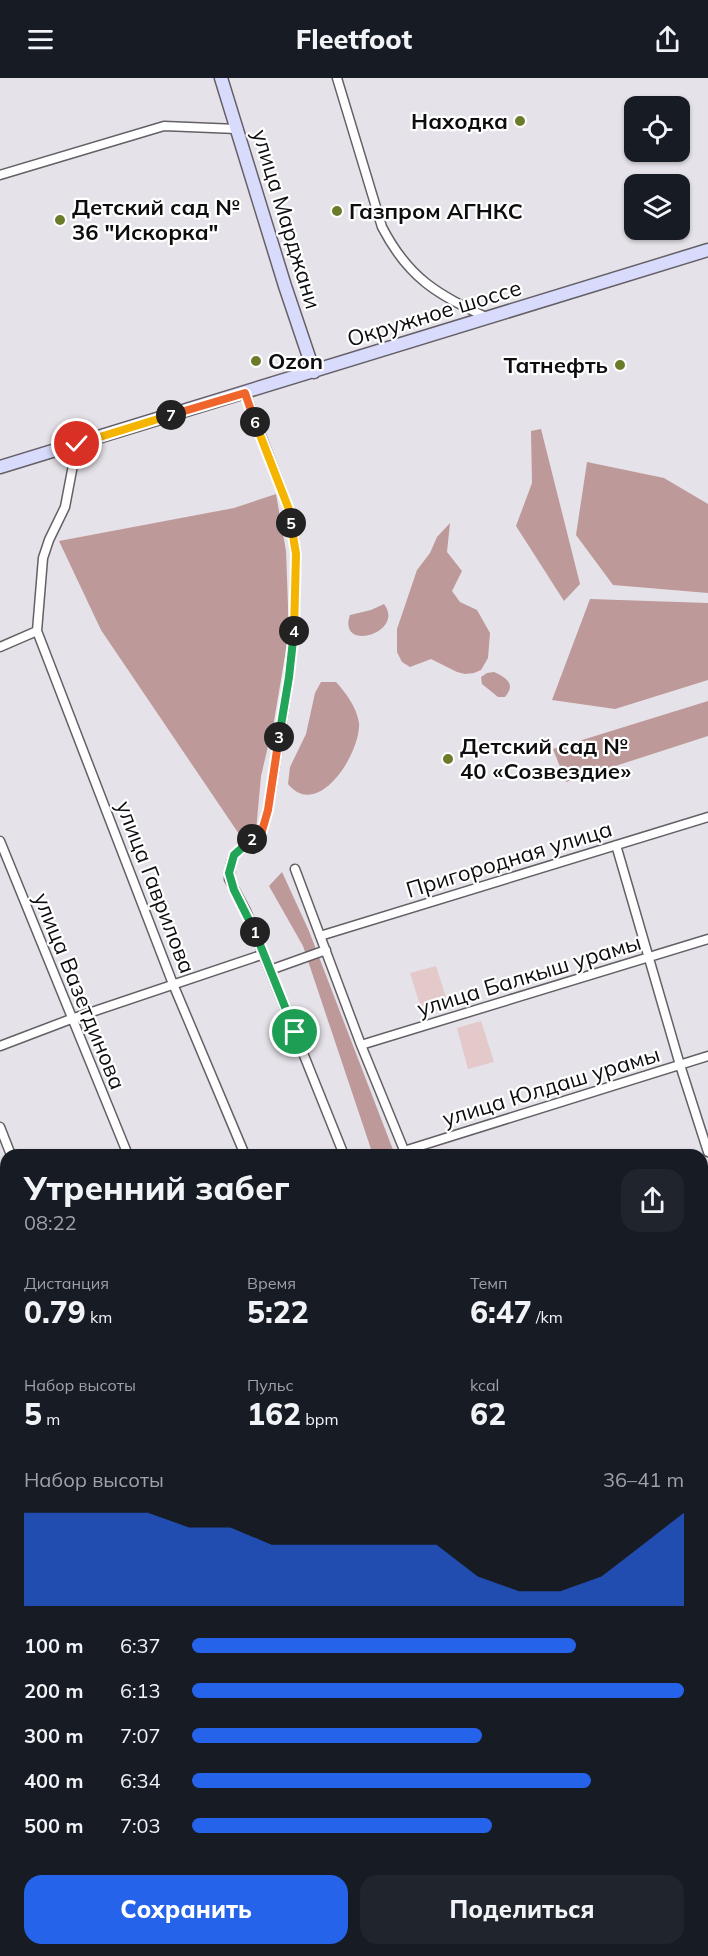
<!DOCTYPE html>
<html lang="ru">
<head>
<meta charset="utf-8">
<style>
	body { margin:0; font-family:Mulish,sans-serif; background:#20242c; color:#f1f3f6; height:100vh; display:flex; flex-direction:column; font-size:22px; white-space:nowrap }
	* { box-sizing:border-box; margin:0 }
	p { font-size:20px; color:#9ea1a6 }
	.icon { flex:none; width:33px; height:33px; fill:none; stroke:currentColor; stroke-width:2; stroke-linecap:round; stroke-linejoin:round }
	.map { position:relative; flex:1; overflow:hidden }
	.details { position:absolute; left:0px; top:1071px; width:708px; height:807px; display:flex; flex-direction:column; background:#171b24; border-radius:18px 18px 0 0; box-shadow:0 2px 4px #0004 }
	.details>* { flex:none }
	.controls { position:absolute; left:624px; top:18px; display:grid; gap:12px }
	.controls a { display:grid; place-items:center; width:66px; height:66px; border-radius:12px; background:#171b24; box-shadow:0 2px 4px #0004; font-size:30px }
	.pin { position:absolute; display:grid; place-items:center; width:51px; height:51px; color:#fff; margin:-26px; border:3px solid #fff; border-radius:50%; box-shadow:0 2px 6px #0007 }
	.km { position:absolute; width:30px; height:30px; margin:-15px; border-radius:50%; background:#222; color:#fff; font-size:16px; line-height:30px; text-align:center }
	.round { display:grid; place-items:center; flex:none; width:63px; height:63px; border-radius:18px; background:#20242c }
	.overview { display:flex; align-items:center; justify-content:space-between; height:102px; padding:0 24px }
	h1 { font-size:33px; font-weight:800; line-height:45px }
	.metrics { display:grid; grid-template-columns:repeat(3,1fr); gap:9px; height:102px; padding:6px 24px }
	.metrics div { display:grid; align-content:center }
	.metrics b { font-size:30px; font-weight:800 }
	.metrics small { font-size:16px; font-weight:400 }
	.metrics p { font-size:16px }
	.chart { height:168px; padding:12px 24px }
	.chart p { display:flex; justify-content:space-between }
	.chart svg { width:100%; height:108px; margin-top:6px; fill:#2563eb; opacity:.7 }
	.cta { display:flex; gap:12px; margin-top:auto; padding:12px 24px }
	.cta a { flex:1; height:69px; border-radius:18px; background:#2563eb; color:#fff; font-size:24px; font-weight:800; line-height:69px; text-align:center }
	.cta a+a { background:#20242c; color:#f1f3f6 }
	ul { padding:0 24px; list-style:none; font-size:20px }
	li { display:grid; grid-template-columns:96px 72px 1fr; align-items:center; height:45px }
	li i { height:15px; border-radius:8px; background:#2563eb }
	header { display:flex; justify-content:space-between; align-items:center; height:78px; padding:0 24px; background:#171b24; font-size:27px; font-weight:800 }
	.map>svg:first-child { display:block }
</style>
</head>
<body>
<header><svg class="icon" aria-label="menu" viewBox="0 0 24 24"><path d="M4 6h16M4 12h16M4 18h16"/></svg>Fleetfoot<svg class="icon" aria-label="share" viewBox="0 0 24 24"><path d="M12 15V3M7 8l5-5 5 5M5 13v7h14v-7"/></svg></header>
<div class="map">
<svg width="708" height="1878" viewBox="0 0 708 1878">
	<rect width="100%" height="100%" fill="#e6e2e9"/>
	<path fill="#e3c9c9" d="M436,888L449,929L423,937L410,895Z
		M481,943L494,984L468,991L457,950Z"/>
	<path fill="#be9999" d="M541,351L580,506L564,523L516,448L532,405L531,353Z
		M587,384L664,400L708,426V515L613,507L576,457Z
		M276,416L286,473L289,554L274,643L261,698L256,753L239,756L101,552L59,463L234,430Z
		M450,445L447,474L462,493L452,513L460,524L477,532L490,555L488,580L481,592L474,595L465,596L457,594L431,581L410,589L402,584L397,574V551L417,492L430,475L437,459Z
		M590,521L708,525V602L615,631L552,622Z
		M384,526C406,555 337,575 350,537L371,532Z
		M494,594C507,600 516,606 505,619H498L482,606L481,599L487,595Z
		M321,604H336C346,615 357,630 359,645C361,675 318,743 288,706L290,689L306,656L315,615Z
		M708,623V658L566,704L553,671Z
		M282,794L309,853L395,1077H373L303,868L269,808Z"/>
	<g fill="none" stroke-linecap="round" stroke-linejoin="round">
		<defs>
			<path id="street" d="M337,0L382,149C409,201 437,216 488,240
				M0,97L164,48L237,51
				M245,315L290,434L296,476L294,551L289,599L268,732L262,753L234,777L231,786L229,801L246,833L344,1077
				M37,553L173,906L245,1077
				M0,569L37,553L43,480L49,462L65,429L77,366
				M0,763L128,1077
				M616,767L680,987L708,1074
				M295,791L361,967L406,1077
				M320,858L708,739
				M270,892L326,872
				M361,967L708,861
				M0,968L71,941L264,876
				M0,1049L11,1077
				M404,1073L708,978
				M702,1095L708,1093
				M702,1169L708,1167
				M702,1285L708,1283
				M0,1337L6,1352
				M702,1400L708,1398
				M702,1594L708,1609
				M219,1872L222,1878
				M335,1872L338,1878
				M454,1872L457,1878
				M568,1872L571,1878
				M663,1872L665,1878
				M367,1878L382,1872"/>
			<path id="secondary" d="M221,0L285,208L314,294
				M0,389L708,172"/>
		</defs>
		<use href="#street" stroke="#646066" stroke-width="11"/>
		<use href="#secondary" stroke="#646066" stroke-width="15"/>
		<use href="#street" stroke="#fff" stroke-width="8"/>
		<use href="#secondary" stroke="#d9dbfd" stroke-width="12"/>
	</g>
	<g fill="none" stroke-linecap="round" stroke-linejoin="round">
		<defs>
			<path id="split-1" d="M255,854L295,954"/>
			<path id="split-2" d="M252,761L234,777L229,795L234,812L255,854"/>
			<path id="split-3" d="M252,761L262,753L268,732L279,659"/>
			<path id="split-4" d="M279,659L289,599L294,553"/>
			<path id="split-5" d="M291,445L296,476L294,553"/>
			<path id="split-6" d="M255,344L290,434L291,445"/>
			<path id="split-7" d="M171,337L245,315L255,344"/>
			<path id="split-8" d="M77,366L171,337"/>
		</defs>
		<use href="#split-1" stroke="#fff" stroke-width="12"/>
		<use href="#split-2" stroke="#fff" stroke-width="12"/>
		<use href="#split-3" stroke="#fff" stroke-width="12"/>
		<use href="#split-4" stroke="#fff" stroke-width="12"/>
		<use href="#split-5" stroke="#fff" stroke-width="12"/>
		<use href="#split-6" stroke="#fff" stroke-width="12"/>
		<use href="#split-7" stroke="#fff" stroke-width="12"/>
		<use href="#split-8" stroke="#fff" stroke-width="12"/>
		<use href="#split-1" stroke="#22a559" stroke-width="8"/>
		<use href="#split-2" stroke="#22a559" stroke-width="8"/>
		<use href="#split-3" stroke="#f0652b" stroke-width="8"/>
		<use href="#split-4" stroke="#22a559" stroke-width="8"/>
		<use href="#split-5" stroke="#f5b400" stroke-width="8"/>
		<use href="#split-6" stroke="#f5b400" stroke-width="8"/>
		<use href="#split-7" stroke="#f0652b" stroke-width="8"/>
		<use href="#split-8" stroke="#f5b400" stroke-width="8"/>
	</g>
	<g fill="#6a7b2a" stroke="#fff" stroke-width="2">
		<circle cx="520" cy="43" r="6"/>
		<circle cx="337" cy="133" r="6"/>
		<circle cx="60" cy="142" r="6"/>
		<circle cx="256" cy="283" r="6"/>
		<circle cx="620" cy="287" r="6"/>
		<circle cx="448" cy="681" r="6"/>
	</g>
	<g text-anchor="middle" stroke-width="4.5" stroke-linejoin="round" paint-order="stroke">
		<g font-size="22" font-weight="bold" fill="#0d0c0e" stroke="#fff" text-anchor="start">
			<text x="508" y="51" text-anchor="end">Находка</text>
			<text x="72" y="137">Детский сад №<tspan x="72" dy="25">36 "Искорка"</tspan></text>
			<text x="349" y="141">Газпром АГНКС</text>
			<text x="268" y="291">Ozon</text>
			<text x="608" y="295" text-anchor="end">Татнефть</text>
			<text x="460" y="676">Детский сад №<tspan x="460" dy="25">40 «Созвездие»</tspan></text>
		</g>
		<g font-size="22" fill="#0d0c0e" stroke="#fff">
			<text transform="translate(287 141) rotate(73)" y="8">улица Марджани</text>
			<text transform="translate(434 235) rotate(-17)" y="8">Окружное шоссе</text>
			<text transform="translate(509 781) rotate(-17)" y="8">Пригородная улица</text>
			<text transform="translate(156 809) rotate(69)" y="8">улица Гаврилова</text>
			<text transform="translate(529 897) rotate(-17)" y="8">улица Балкыш урамы</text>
			<text transform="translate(80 913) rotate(68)" y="8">улица Вазетдинова</text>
			<text transform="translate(551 1008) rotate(-17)" y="8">улица Юлдаш урамы</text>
		</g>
	</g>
</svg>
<div class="controls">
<a><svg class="icon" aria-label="locate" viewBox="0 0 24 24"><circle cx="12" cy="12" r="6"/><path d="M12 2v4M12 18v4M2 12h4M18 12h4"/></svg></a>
<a><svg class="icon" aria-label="layers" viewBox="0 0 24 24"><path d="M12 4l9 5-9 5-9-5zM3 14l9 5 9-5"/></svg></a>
</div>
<div class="pin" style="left:295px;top:954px;background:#1e9e55"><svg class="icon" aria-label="arrive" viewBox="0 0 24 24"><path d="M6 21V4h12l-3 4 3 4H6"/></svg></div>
<div class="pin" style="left:77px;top:366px;background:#d93025"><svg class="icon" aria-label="check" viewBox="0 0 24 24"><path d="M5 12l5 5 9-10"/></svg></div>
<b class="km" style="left:255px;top:854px">1</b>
<b class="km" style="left:252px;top:761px">2</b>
<b class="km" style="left:279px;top:659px">3</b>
<b class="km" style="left:294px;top:553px">4</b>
<b class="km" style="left:291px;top:445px">5</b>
<b class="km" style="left:255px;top:344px">6</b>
<b class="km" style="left:171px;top:337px">7</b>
<section class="details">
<div class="overview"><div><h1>Утренний забег</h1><p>08:22</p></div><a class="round"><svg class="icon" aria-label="share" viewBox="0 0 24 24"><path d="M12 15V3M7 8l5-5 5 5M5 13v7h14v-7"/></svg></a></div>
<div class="metrics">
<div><p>Дистанция</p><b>0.79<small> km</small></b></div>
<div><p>Время</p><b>5:22</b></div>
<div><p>Темп</p><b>6:47<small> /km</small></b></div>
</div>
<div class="metrics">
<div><p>Набор высоты</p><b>5<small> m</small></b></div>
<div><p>Пульс</p><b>162<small> bpm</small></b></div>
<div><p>kcal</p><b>62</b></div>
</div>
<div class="chart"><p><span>Набор высоты</span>36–41 m</p>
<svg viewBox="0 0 160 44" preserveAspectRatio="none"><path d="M0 44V6L10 6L20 6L30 6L40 12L50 12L60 19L70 19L80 19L90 19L100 19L110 32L120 38L130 38L140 32L150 19L160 6V44z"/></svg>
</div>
<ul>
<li><b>100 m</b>6:37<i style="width:78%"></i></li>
<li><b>200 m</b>6:13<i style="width:100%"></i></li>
<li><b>300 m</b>7:07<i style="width:59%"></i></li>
<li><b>400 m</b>6:34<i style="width:81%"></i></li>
<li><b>500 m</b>7:03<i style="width:61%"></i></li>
</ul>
<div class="cta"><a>Сохранить</a><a>Поделиться</a></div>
</section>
</div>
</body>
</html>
